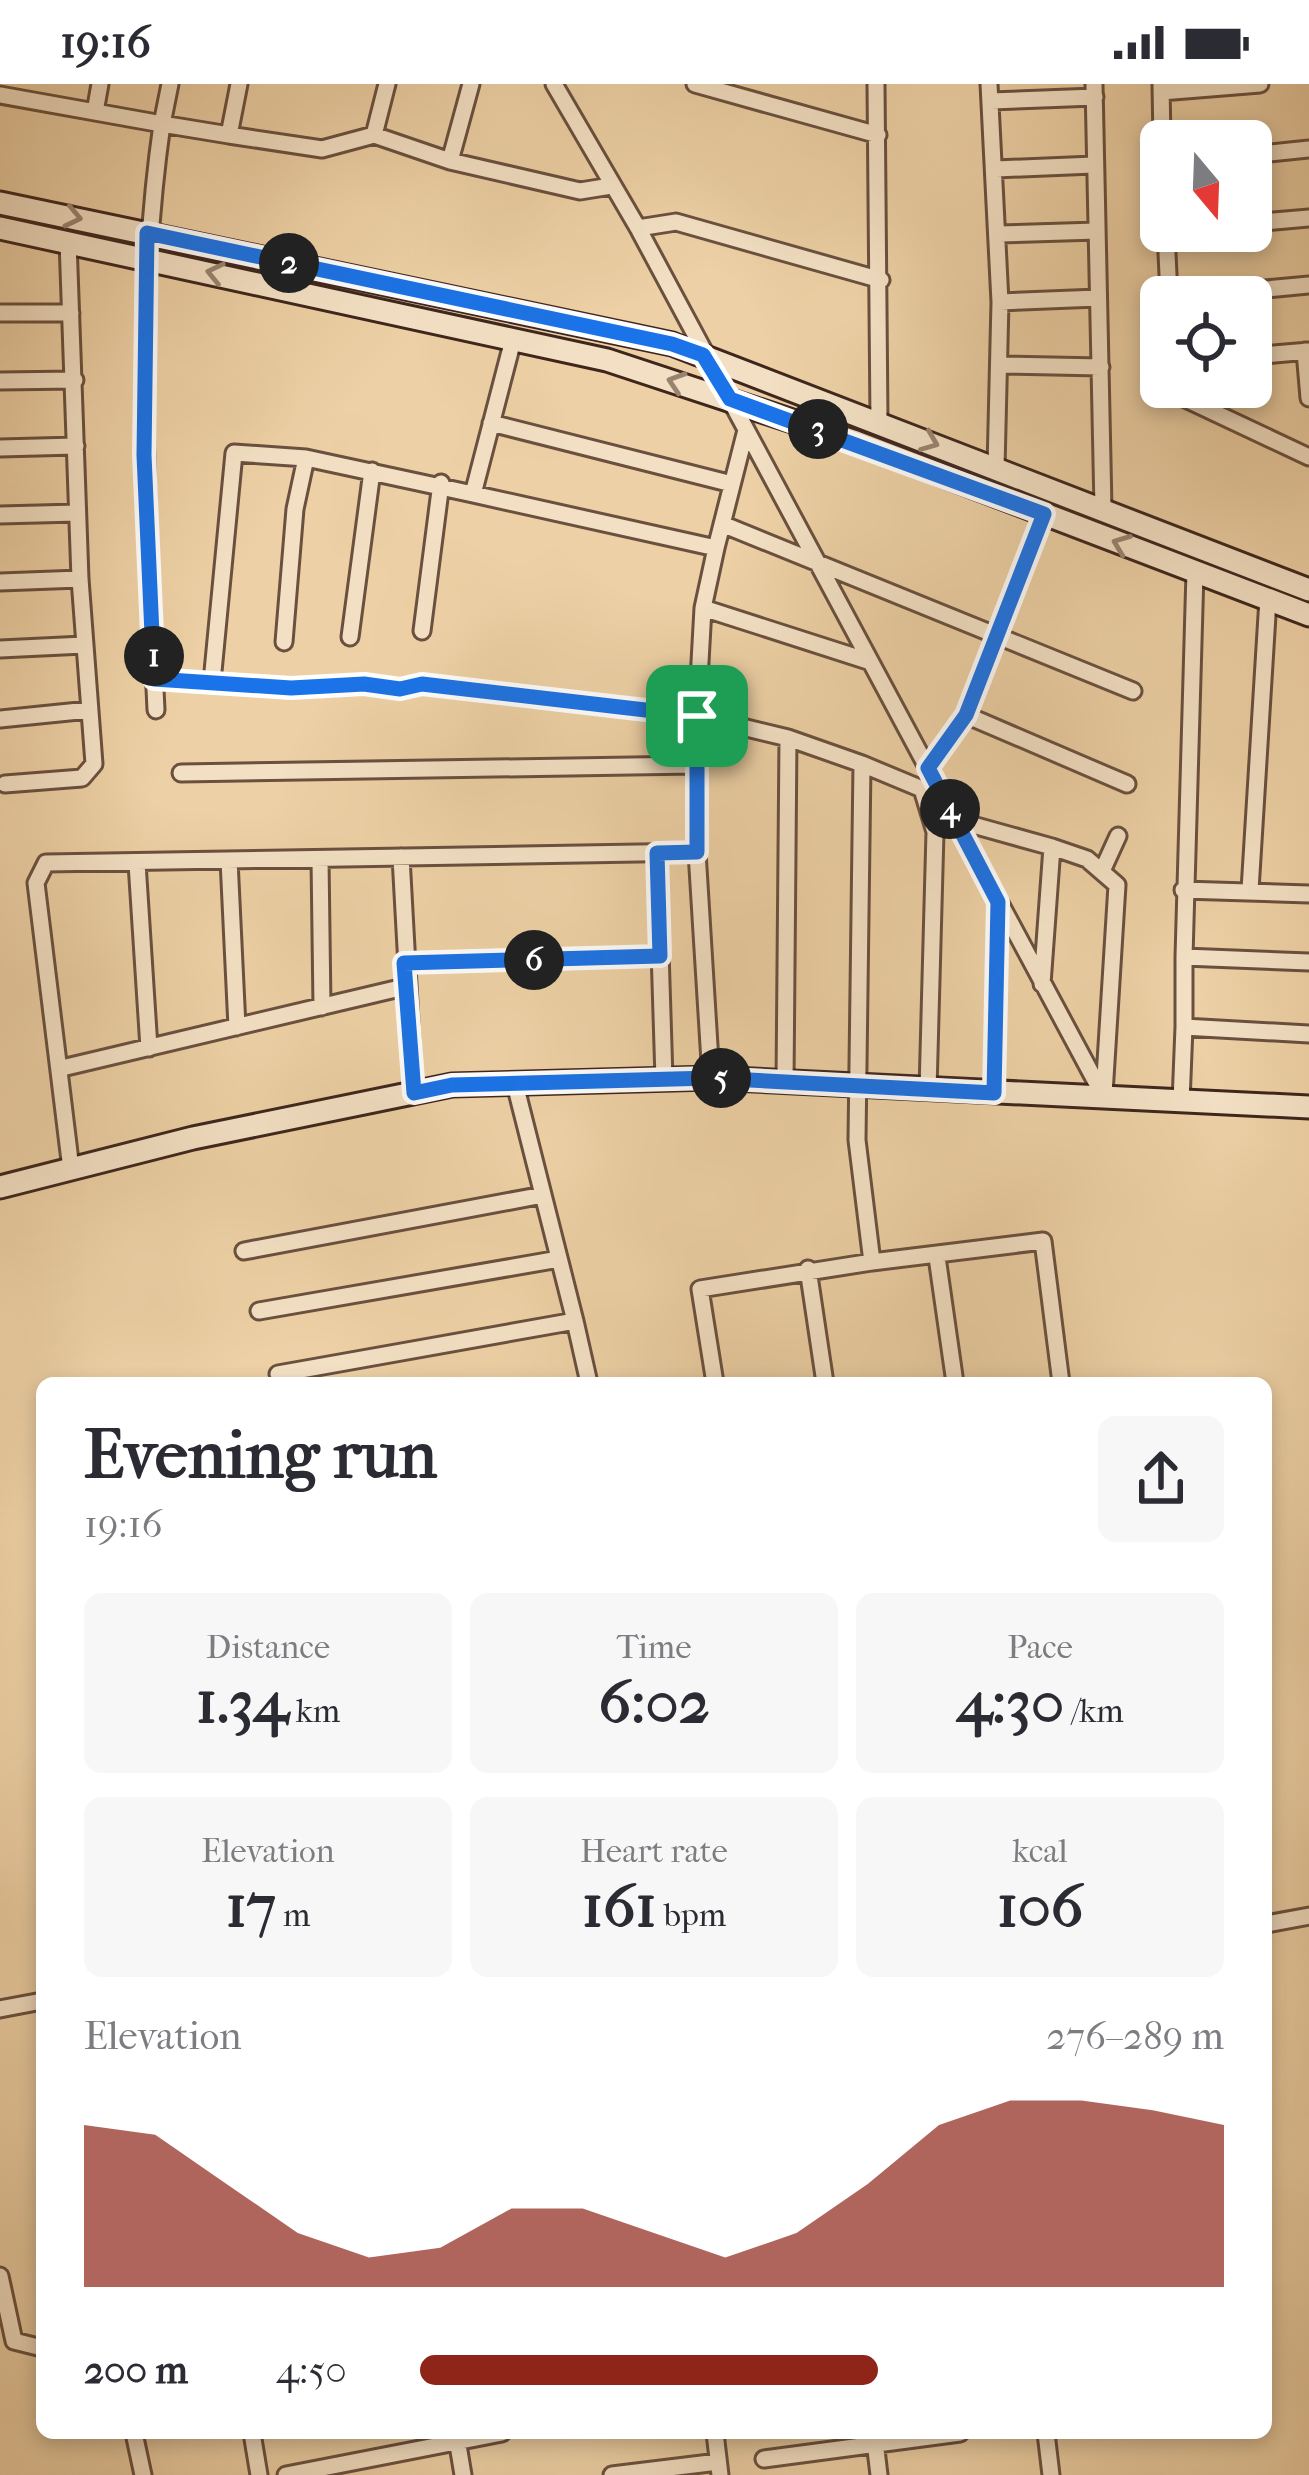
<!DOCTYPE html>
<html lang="en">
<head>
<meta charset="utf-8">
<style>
	body { margin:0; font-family:"IM FELL French Canon",serif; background:#f7f7f7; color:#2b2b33; height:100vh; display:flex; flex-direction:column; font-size:45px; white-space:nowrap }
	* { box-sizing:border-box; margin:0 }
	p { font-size:39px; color:#7c7c81 }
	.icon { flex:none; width:66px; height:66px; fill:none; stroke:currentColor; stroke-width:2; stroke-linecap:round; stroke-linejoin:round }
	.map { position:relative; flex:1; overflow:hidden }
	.drawer { position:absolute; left:36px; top:1293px; width:1236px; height:1062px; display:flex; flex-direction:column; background:#fff; border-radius:18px; box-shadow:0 6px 18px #0003 }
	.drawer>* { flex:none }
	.needle { width:78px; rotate:161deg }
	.tools { position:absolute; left:1140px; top:36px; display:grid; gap:24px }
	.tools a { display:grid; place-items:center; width:132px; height:132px; border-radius:18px; background:#fff; box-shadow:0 6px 18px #0003; font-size:60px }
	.pin { position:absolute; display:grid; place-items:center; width:102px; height:102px; color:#fff; margin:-51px; border-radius:24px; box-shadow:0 6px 18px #0006 }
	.km { position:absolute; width:60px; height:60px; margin:-30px; border-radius:50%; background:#222; color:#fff; font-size:33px; line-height:60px; text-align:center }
	.round { display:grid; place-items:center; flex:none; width:126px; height:126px; border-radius:18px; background:#f7f7f7 }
	.head { display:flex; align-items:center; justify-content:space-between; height:204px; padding:0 48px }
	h1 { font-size:66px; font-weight:700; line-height:90px }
	.figures { display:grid; grid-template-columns:repeat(3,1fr); gap:18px; height:204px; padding:12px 48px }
	.figures div { display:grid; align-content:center; border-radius:18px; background:#f7f7f7; text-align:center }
	.figures b { font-size:60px; font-weight:700 }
	.figures small { font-size:33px; font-weight:400 }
	.figures p { font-size:33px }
	.chart { height:336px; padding:24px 48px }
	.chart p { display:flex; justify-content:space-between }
	.chart svg { width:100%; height:216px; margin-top:12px; fill:#8f2418; opacity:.7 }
	ul { padding:0 48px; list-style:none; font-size:39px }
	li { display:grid; grid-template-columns:192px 144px 1fr; align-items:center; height:90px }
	li i { height:30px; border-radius:15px; background:#8f2418 }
	.status { display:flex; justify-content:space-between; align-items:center; height:84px; padding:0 60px; background:#fff; direction:ltr }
	.status svg { height:33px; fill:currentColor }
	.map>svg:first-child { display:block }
</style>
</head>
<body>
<div class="status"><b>19:16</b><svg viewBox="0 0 49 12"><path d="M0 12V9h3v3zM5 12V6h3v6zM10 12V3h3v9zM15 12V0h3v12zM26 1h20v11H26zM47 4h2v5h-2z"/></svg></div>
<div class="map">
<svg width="1309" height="2391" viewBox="0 0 1309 2391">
	<rect width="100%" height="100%" fill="#edd0a5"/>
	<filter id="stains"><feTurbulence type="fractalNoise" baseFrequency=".00167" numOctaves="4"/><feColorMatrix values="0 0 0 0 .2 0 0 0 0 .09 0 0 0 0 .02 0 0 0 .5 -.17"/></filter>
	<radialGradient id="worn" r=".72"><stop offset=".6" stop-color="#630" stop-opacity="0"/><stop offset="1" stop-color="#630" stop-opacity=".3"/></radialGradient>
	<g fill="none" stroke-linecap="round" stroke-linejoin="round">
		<defs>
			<path id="street" d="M554,0L638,144L1104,1013
				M695,0L878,51
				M876,0L879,337
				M989,0L1000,218L996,384
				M1094,0L1103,424
				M1161,0L1162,57
				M1161,8L1260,0
				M0,11L95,28L100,0
				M991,17L1095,13
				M95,28L162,40L170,0
				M229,51L322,65L374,51L450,77L580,107L611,102
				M374,51L387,0
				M1251,71L1309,65
				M450,77L471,0
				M996,85L1094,81
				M1251,139L1309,134
				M638,144L676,138L881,196
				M1166,147L1169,213
				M999,150L1097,147
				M1179,213L1309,201
				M1000,218L1098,214
				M0,229H71
				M513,256L473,410L716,464L746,346
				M1305,267L1309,314
				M1251,272L1309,267
				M999,281L1101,283
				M0,297L75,296
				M1175,303V310L1309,373
				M491,339L732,400
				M0,364L76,362
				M0,431L77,429
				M722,440L1133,607
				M716,464L703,524L868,577
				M0,498L80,495
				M422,547L441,399
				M350,553L372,387
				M284,558L295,425L306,374
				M0,565L84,561
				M154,595L291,604L363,600L400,605L422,600L697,632L703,524
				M212,598L234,369L306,374L473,410
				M156,626C147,431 134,235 162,40L229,51L239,0
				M966,631L1127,700
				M0,635L89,626
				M862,680L922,705L935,748L928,1006
				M928,684L966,631L1044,430
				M181,689L694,681
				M5,700L82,694L94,680L80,495L68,157
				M955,736L1052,763L1042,900
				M1052,763L1087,775L1117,801L1104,1010
				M657,769L664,995
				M401,773L414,1009
				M320,775L322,923
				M229,776L237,943
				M137,779L149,964
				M1103,785L1118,752
				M1183,806L1309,810
				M1250,806L1268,515
				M1184,873L1195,488
				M404,879L660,872
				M1184,943V873L1309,878
				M62,984L404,903
				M711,994L697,768V632L788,654L862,680L857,1056L872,1178L700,1205L715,1299
				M785,998L788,654
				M994,1009L998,820
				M1181,1018L1184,943L1309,950
				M71,1085L36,799L46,779L697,768
				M244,1167L543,1111
				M937,1173L955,1299
				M872,1178L1043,1157L1061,1299
				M808,1185L825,1299
				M259,1227L559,1175
				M575,1237L589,1299
				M278,1290L575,1237L515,1000
				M1266,1840L1309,1832
				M0,1925L42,1917
				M0,2192L14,2257L42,2264
				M134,2349L143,2391
				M252,2349L259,2391
				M456,2349L463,2391
				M715,2349L720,2391
				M874,2349L879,2391
				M1046,2349L1051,2391
				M764,2375L960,2349
				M286,2391L502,2349
				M612,2391L718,2378"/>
			<path id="secondary" d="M0,119L672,260L1309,506
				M0,144L607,276L856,358L1309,531
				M0,1103L193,1054L452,1001L711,994L1309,1023"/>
		</defs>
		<use href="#street" stroke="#6a503f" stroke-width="21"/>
		<use href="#secondary" stroke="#3e261d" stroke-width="27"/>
		<use href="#street" stroke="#f3e0c4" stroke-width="15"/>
		<use href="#secondary" stroke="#f3e0c4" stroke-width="21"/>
	</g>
	<defs><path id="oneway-chevron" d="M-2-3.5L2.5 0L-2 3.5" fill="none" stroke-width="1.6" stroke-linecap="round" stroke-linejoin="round" transform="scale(3)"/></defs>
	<g stroke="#988370">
		<use href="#oneway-chevron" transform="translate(73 133) rotate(12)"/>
		<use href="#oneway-chevron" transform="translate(215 189) rotate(-167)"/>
		<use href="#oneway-chevron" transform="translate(676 298) rotate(-162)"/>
		<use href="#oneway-chevron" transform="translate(930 358) rotate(22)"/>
		<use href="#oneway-chevron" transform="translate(1121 460) rotate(-159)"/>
	</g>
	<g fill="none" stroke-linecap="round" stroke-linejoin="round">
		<defs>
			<path id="route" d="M147,149L672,260L703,271L730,315L1044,430L966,631L928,684L998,818L994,1009L711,994L452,1001L414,1009L404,879L660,872L657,769L697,768V632L422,600L400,605L364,600L291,604L154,595L144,371Z"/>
		</defs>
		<use href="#route" stroke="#fff" stroke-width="24"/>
		<use href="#route" stroke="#1a73e8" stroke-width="15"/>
	</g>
	<rect width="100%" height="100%" filter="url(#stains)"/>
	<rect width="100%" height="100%" fill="url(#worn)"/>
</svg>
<div class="tools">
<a><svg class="needle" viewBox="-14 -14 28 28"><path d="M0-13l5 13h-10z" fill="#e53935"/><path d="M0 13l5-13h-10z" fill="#7c7c81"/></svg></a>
<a><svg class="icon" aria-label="locate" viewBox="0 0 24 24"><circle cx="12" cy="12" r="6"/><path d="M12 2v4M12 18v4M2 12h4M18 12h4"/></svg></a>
</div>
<div class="pin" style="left:697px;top:632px;background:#1e9e55"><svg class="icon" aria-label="arrive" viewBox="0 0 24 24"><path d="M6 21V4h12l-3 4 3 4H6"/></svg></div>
<b class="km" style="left:154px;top:572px">1</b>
<b class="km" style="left:289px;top:179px">2</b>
<b class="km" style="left:818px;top:345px">3</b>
<b class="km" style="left:950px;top:725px">4</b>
<b class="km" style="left:721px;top:994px">5</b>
<b class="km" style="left:534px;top:876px">6</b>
<section class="drawer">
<div class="head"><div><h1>Evening run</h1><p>19:16</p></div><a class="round"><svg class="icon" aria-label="share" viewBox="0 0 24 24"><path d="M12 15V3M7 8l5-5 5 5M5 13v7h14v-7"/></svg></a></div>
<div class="figures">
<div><p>Distance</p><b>1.34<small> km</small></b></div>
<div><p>Time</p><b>6:02</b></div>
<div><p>Pace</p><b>4:30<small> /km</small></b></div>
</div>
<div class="figures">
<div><p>Elevation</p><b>17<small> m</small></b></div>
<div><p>Heart rate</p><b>161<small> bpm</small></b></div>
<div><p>kcal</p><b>106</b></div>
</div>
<div class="chart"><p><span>Elevation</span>276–289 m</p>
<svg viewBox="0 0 160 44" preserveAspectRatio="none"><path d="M0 44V11L10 13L20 23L30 33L40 38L50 36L60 28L70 28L80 33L90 38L100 33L110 23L120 11L130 6L140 6L150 8L160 11V44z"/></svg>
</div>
<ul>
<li><b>200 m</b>4:50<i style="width:57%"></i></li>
</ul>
</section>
</div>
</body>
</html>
